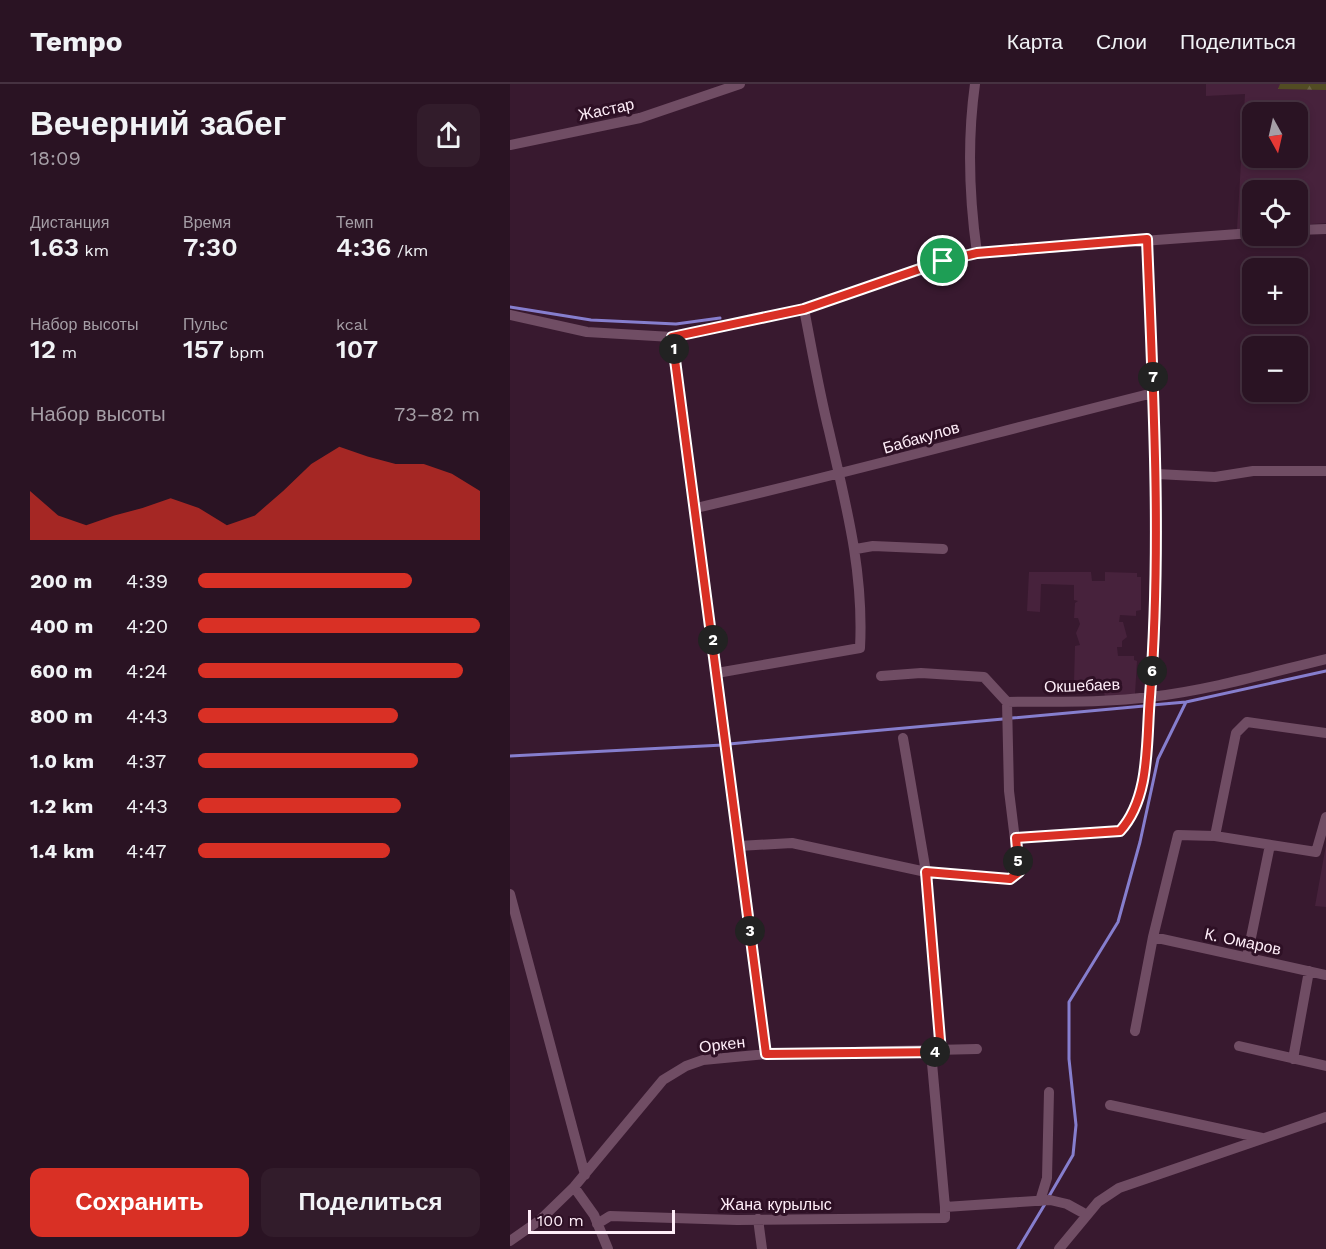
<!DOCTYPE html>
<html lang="ru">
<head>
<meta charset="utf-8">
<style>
	body { margin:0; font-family:"Work Sans",sans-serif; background:#321c2b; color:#f1f3f6; height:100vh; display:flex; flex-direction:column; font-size:22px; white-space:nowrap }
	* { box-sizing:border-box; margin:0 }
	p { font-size:20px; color:#a59ea6 }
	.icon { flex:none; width:33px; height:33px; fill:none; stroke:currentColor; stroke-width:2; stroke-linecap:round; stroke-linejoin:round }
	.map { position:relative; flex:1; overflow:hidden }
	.sheet { display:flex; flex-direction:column; background:#2a1323; width:510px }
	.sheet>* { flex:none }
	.needle { width:39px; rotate:172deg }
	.fabs { position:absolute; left:732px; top:18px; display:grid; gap:12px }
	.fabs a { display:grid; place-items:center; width:66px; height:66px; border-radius:12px; background:#2a1323; box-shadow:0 3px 9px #0003,0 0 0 2px #463241; font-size:30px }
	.scale { position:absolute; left:18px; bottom:15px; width:147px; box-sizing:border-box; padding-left:6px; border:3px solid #feedf8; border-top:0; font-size:16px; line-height:21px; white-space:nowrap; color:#feedf8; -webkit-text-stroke:4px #2e1025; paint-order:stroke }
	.pin { position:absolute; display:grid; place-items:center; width:51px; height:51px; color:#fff; margin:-26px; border:3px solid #fff; border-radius:50%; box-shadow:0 2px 6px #0007 }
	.km { position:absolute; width:30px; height:30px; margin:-15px; border-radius:50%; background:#222; color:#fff; font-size:16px; line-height:30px; text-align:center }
	.round { display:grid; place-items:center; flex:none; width:63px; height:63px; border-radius:12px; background:#321c2b }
	.summary { display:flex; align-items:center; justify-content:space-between; height:102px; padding:0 30px }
	h1 { font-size:33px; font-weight:600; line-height:45px }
	.figures { display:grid; grid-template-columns:repeat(3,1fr); gap:9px; height:102px; padding:6px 30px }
	.figures div { display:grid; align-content:center }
	.figures b { font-size:26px; font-weight:600 }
	.figures small { font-size:16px; font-weight:400 }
	.figures p { font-size:16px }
	.chart { height:168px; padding:12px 30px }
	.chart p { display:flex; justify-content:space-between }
	.chart svg { width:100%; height:108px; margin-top:6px; fill:#d93025; opacity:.7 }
	.cta { display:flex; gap:12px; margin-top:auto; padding:12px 30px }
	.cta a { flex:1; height:69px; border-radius:12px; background:#d93025; color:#fff; font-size:24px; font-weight:600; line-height:69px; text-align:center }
	.cta a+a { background:#321c2b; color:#f1f3f6 }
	ul { padding:0 30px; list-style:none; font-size:20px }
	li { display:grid; grid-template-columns:96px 72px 1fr; align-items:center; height:45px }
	li i { height:15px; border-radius:8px; background:#d93025 }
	header { display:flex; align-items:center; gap:36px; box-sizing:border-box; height:84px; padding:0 30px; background:#2a1323; border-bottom:2px solid #463241 }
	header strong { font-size:28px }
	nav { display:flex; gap:33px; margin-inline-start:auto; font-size:21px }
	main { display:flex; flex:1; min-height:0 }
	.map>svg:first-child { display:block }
</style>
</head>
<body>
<header>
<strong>Tempo</strong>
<nav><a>Карта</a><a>Слои</a><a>Поделиться</a></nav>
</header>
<main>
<section class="sheet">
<div class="summary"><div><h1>Вечерний забег</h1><p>18:09</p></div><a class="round"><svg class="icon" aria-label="share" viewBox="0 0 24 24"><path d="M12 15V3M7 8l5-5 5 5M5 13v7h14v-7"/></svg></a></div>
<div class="figures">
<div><p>Дистанция</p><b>1.63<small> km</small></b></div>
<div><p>Время</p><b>7:30</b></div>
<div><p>Темп</p><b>4:36<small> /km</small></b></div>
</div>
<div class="figures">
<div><p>Набор высоты</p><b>12<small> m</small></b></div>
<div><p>Пульс</p><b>157<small> bpm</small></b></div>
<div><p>kcal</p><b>107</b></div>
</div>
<div class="chart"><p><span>Набор высоты</span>73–82 m</p>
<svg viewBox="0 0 160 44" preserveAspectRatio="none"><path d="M0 44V24L10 34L20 38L30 34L40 31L50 27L60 31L70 38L80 34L90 24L100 13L110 6L120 10L130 13L140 13L150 17L160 24V44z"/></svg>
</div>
<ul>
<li><b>200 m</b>4:39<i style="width:76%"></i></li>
<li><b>400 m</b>4:20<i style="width:100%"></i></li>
<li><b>600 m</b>4:24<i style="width:94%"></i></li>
<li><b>800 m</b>4:43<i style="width:71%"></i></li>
<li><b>1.0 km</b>4:37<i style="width:78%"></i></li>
<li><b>1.2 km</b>4:43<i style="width:72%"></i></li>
<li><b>1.4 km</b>4:47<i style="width:68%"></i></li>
</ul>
<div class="cta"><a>Сохранить</a><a>Поделиться</a></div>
</section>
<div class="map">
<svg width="816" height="1165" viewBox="0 0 816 1165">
	<defs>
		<pattern id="forest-firs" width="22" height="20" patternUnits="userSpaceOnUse" patternTransform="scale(1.5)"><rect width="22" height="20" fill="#524c23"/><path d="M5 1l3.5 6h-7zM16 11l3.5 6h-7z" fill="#6c6644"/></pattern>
	</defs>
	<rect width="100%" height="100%" fill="#38192f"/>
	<path fill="#47223c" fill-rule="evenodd" d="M696,0H816V139L788,141V106H742V145L727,146L735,10L696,12ZM742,28H788V74H742Z
		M519,488H581L582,497H595V488L627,489V493H631V526L626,527V532L610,531L609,538H613L617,553L612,557V563H607L608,572H624V576L627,577L625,610L595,617L594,603L568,607V599L564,598L565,562L570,561L566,549L570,540L568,534H564L565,519L568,517L564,516V501L531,500L530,528L517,527Z
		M816,761V823L805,822Z"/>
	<path fill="url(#forest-firs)" d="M770,0H816V6L768,5Z"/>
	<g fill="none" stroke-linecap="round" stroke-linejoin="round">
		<path stroke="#867ece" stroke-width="3" d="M0,223L81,236L166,240L210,234
			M642,621L676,618L816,587
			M502,634L634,622
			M219,660L493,635
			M0,672L213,661
			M538,1114L563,1071L566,1041L559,975V918L608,838L630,758L648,675L676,618
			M508,1165L535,1120"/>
		<path stroke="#704d64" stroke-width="10" d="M465,0C457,57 459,112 467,169
			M0,61L130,34L230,0
			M788,146L816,145
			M0,231L77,248L162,253L294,225L433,177L467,169L742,149
			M162,253L256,970
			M647,390L705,393L743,387H816
			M186,424C339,389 491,347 643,309
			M346,465L363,462L433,465
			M207,589L350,564C354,488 336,421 319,347C309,307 302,266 294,225
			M371,592L411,589L474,593L497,618C545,617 593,619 640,613C700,606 758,589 816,575
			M393,654L416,788L431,968
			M705,752L726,649L737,638L816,649
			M506,754L610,747C641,712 636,656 639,613C652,460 643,308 637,155
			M229,762L282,759L416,788L500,795L509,788L499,707L497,618
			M0,810L75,1091
			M643,853L816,891
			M737,873L760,761
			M625,947L643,853L668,751L705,752L806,768L816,733
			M729,962L816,982
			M421,968L435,1123
			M783,975L799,887
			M600,1021L752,1054
			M64,1103L84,1131L98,1165
			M530,1117L537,1094L539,1008
			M248,1135L252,1165
			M87,1140L100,1132L227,1136L435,1134V1123L540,1116L557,1120L577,1131
			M0,1157L30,1136L64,1103L153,996L176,982L193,976L256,970L467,965
			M549,1165L588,1118L609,1104L816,1033"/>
	</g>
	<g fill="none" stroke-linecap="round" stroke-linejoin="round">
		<defs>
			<path id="route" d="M637,155C643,308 652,460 640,613C636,656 641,713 610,747L506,754L509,788L500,795L416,788L431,968L256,970L162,253L294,225L433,177L467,169Z"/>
		</defs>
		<use href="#route" stroke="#fff" stroke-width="12"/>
		<use href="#route" stroke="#d93025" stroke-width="8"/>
	</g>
	<g text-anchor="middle" stroke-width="6" stroke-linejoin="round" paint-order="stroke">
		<g font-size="16" fill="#feedf8" stroke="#2e1025">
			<text transform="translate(96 25) rotate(-12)" y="6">Жастар</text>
			<text transform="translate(411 353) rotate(-16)" y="6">Бабакулов</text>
			<text transform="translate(572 601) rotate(-2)" y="6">Окшебаев</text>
			<text transform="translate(733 857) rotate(12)" y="6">К. Омаров</text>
			<text transform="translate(212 960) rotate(-7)" y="6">Оркен</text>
			<text x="266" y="1126">Жана курылыс</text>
		</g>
	</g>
</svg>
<div class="fabs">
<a><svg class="needle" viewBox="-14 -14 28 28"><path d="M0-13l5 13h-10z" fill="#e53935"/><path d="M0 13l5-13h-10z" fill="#a59ea6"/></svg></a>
<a><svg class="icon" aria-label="locate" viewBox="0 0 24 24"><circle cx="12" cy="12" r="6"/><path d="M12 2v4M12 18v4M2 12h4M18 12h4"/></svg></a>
<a>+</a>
<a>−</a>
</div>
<div class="scale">100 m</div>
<div class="pin" style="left:433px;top:177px;background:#1e9e55"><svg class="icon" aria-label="arrive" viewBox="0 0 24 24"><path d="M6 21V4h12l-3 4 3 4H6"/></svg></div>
<b class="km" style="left:164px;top:265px">1</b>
<b class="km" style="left:203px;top:556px">2</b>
<b class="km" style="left:240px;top:847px">3</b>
<b class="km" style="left:425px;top:968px">4</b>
<b class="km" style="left:508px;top:777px">5</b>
<b class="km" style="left:642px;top:587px">6</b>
<b class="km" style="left:643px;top:293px">7</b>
</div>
</main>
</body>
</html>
